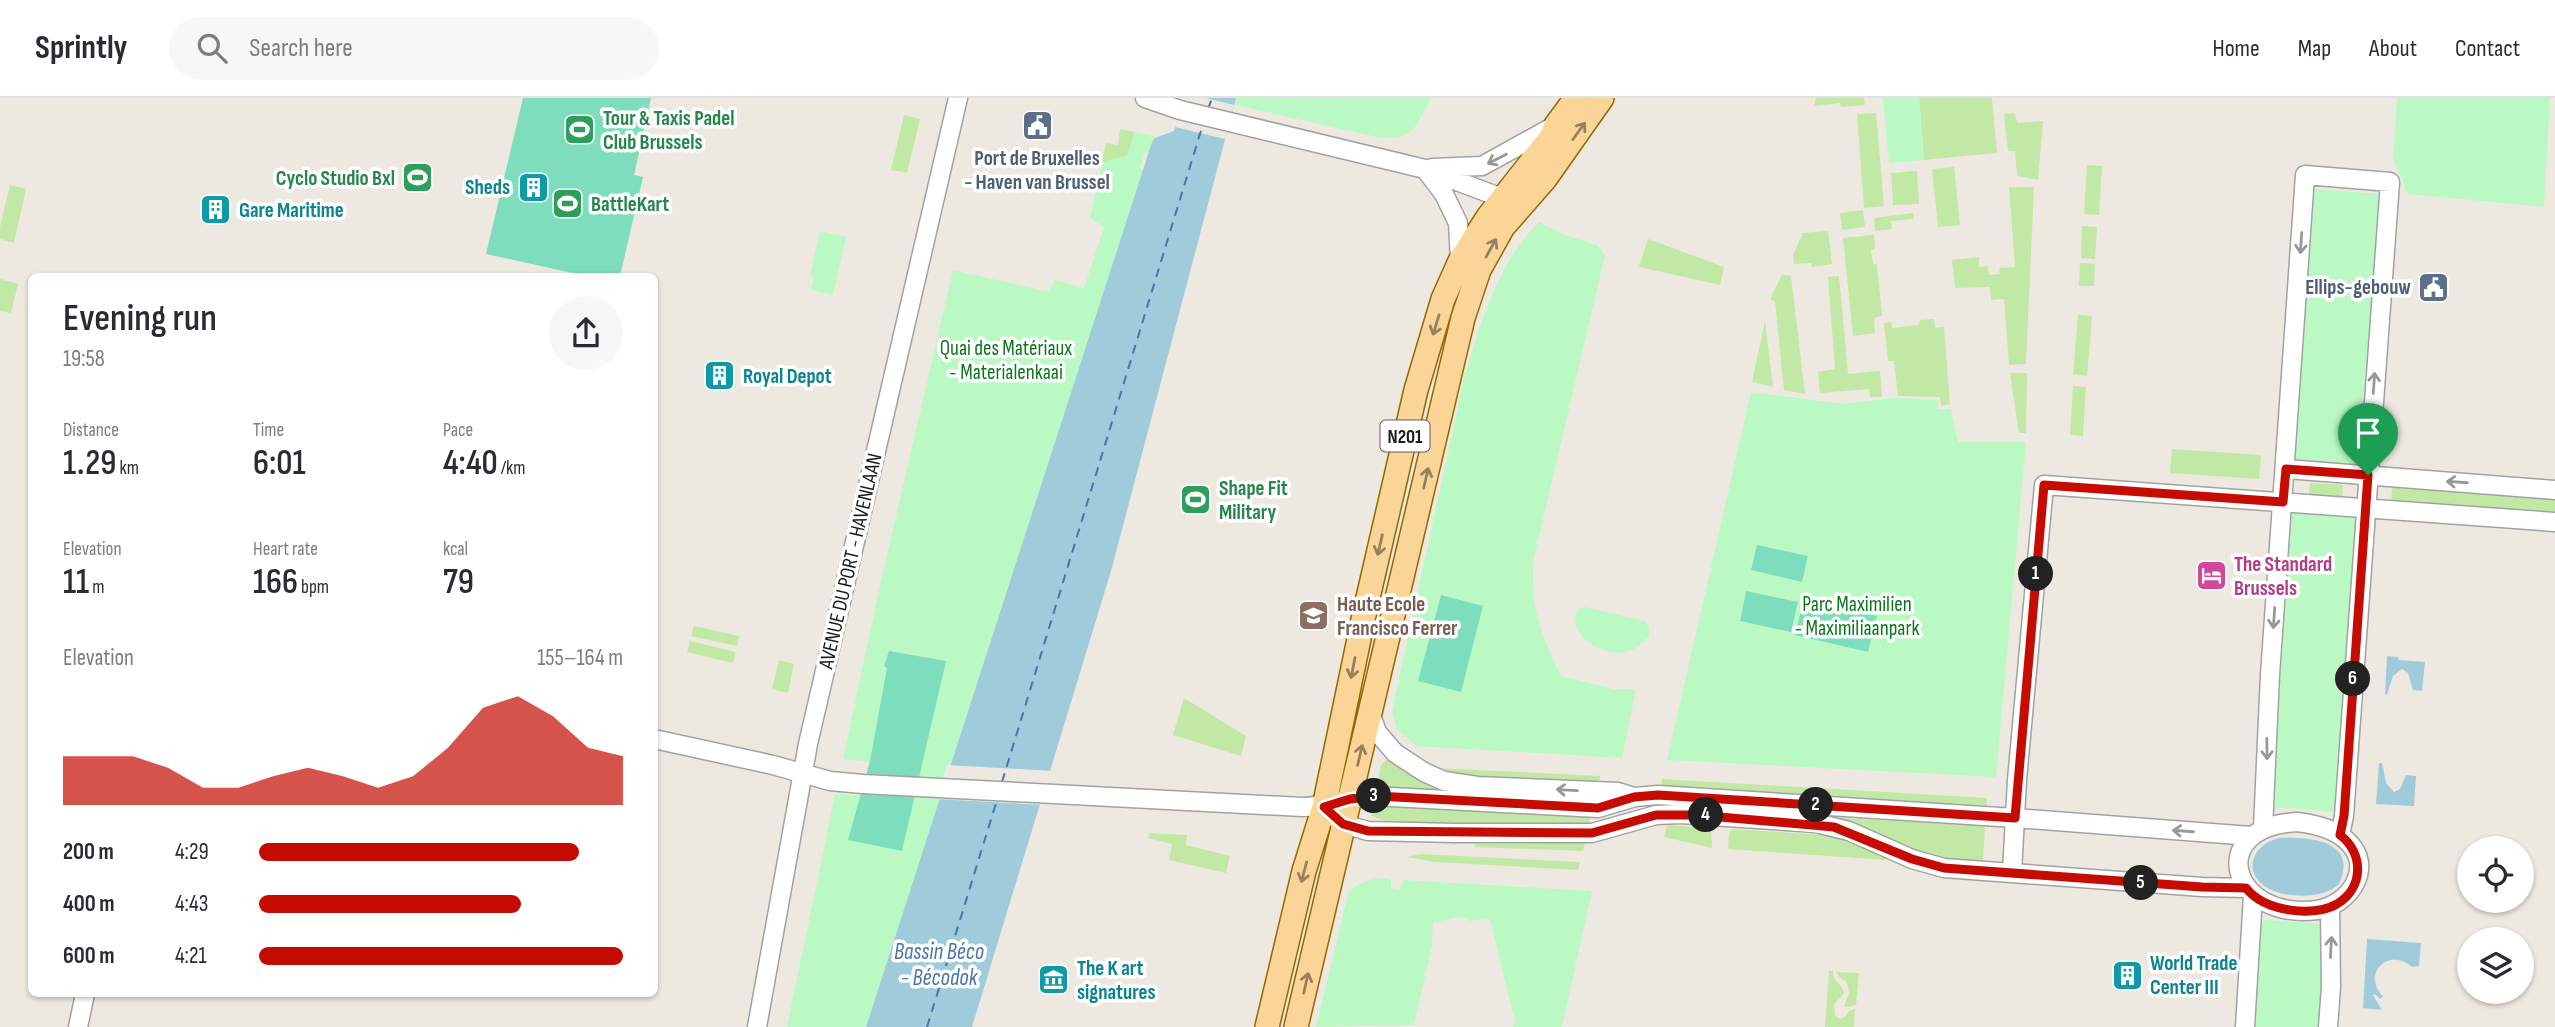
<!DOCTYPE html>
<html lang="en">
<head>
<meta charset="utf-8">
<style>
	body { margin:0; font-family:"Sofia Sans Condensed",sans-serif; background:#f7f7f7; color:#2b2b33; height:100vh; display:flex; flex-direction:column; font-size:26px; white-space:nowrap }
	* { box-sizing:border-box; margin:0 }
	p { font-size:23px; color:#7c7c81 }
	.icon { flex:none; width:38px; height:38px; fill:none; stroke:currentColor; stroke-width:2; stroke-linecap:round; stroke-linejoin:round }
	.map { position:relative; flex:1; overflow:hidden }
	.side { position:absolute; left:28px; top:175px; width:630px; height:724px; display:flex; flex-direction:column; background:#fff; border-radius:10px; box-shadow:0 2px 5px #0004 }
	.side>* { flex:none }
	.buttons { position:absolute; left:2457px; top:738px; display:grid; gap:14px }
	.buttons a { display:grid; place-items:center; width:77px; height:77px; border-radius:50%; background:#fff; box-shadow:0 2px 5px #0004; font-size:35px }
	.pin { position:absolute; display:grid; place-items:center; width:60px; height:60px; color:#fff; margin:-72px -30px; border-radius:50% 50% 50% 0; rotate:-45deg; box-shadow:0 0 7px #0007 }
	.pin .icon { rotate:45deg }
	.km { position:absolute; width:35px; height:35px; margin:-18px; border-radius:50%; background:#222; color:#fff; font-size:19px; line-height:35px; text-align:center }
	.round { display:grid; place-items:center; flex:none; width:74px; height:74px; border-radius:37px; background:#f7f7f7 }
	.overview { display:flex; align-items:center; justify-content:space-between; height:119px; padding:0 35px }
	h1 { font-size:38px; font-weight:600; line-height:52px }
	.figures { display:grid; grid-template-columns:repeat(3,1fr); gap:10px; height:119px; padding:7px 35px }
	.figures div { display:grid; align-content:center }
	.figures b { font-size:35px; font-weight:600 }
	.figures small { font-size:19px; font-weight:400 }
	.figures p { font-size:19px }
	.chart { height:196px; padding:14px 35px }
	.chart p { display:flex; justify-content:space-between }
	.chart svg { width:100%; height:126px; margin-top:7px; fill:#c60b00; opacity:.7 }
	ul { padding:0 35px; list-style:none; font-size:23px }
	li { display:grid; grid-template-columns:112px 84px 1fr; align-items:center; height:52px }
	li i { height:18px; border-radius:9px; background:#c60b00 }
	header { display:flex; align-items:center; gap:42px; box-sizing:border-box; height:98px; padding:0 35px; background:#fff; border-bottom:2px solid #e1e1e2 }
	header strong { font-size:33px }
	nav { display:flex; gap:38px; margin-inline-start:auto; font-size:24px }
	.search { width:490px; height:63px; background:#f7f7f7; display:flex; align-items:center; gap:18px; box-sizing:border-box; padding:0 24px; border-radius:38px; color:#7c7c81; font-size:26px }
	.map>svg:first-child { display:block }
</style>
</head>
<body>
<header>
<strong>Sprintly</strong>
<div class="search"><svg class="icon" aria-label="search" viewBox="0 0 24 24"><circle cx="10" cy="10" r="6"/><path d="M15 15l6 6"/></svg>Search here</div>
<nav><a>Home</a><a>Map</a><a>About</a><a>Contact</a></nav>
</header>
<div class="map">
<svg width="2555" height="929" viewBox="0 0 2555 929">
	<rect width="100%" height="100%" fill="#ede9e0"/>
	<path fill="#c2e8a5" d="M1816,0H1864L1865,7L1841,9L1840,5L1814,8Z
		M1919,0H1992L1997,55L1924,62Z
		M1876,15L1884,108L1864,110L1857,16Z
		M2015,15L2017,25L2043,23L2038,82L2017,78L2015,53H2008L2004,16Z
		M904,17L920,21L907,75L891,72Z
		M1120,31L1135,34L1127,58L1102,64L1106,45L1118,47Z
		M2087,67L2102,68L2099,117L2084,116Z
		M1954,69L1960,127L1938,129L1932,71Z
		M1917,73L1919,106L1893,107L1891,75Z
		M10,87L26,91L14,145L0,141V129Z
		M2009,89H2034L2026,266L2009,267L2004,201L1991,202L1990,189L1955,190L1952,162L1979,159V169L1988,168L1989,177L2000,176L1999,170L2015,169Z
		M1863,112L1865,129L1842,132L1840,115Z
		M1913,115L1914,121L1891,123L1892,131L1875,133L1874,120Z
		M2082,128L2097,129L2095,161L2081,160Z
		M1828,133L1832,166L1812,169L1811,165L1794,166L1793,157L1803,135Z
		M1874,137L1875,151L1871,152L1873,166H1877L1882,218L1874,220L1875,235L1853,238L1843,140Z
		M1648,141L1724,169L1720,187L1639,169Z
		M2080,165L2095,166L2094,188H2079Z
		M1782,177L1791,178L1805,296L1784,292L1775,204L1770,201Z
		M1839,178L1848,276L1880,273L1882,299H1870L1869,291L1820,295L1818,274L1835,271L1828,179Z
		M0,181L18,186L11,215L0,213Z
		M2078,217L2092,218L2087,278L2073,276Z
		M1934,221L1935,230L1944,229L1950,306L1941,308L1940,299L1898,298L1894,263H1888L1884,225L1891,224L1892,230L1919,227L1920,222Z
		M1765,223L1773,289L1752,284Z
		M2010,275H2027L2026,335H2019Z
		M2073,288L2086,289L2083,338L2070,337Z
		M2172,351L2261,357L2259,381L2170,375Z
		M2310,385L2343,387L2342,399L2309,396Z
		M2392,389L2555,401V416L2391,404Z
		M694,528L739,538L737,548L691,538Z
		M690,543L736,554L733,565L687,554Z
		M779,562L794,566L788,595L772,591Z
		M1184,600L1246,638L1241,658L1173,637Z
		M1388,660L1421,683L1438,689L1439,693L1377,691L1381,667Z
		M1437,670L1600,678L1598,687C1561,685 1465,687 1437,670Z
		M1662,681L1987,700V708L1661,690Z
		M1374,704L1591,716L1588,728L1415,726L1383,722L1371,718Z
		M1825,719L1985,728L1983,764L1947,762L1923,757Z
		M1667,727L1711,730L1712,750L1664,739Z
		M1732,731L1827,737L1848,744L1886,760L1885,762L1728,751L1729,736Z
		M1150,735L1187,737L1186,747L1230,758L1226,775L1169,762L1172,746L1148,740Z
		M1585,745L1583,753L1475,749V746Z
		M1421,756L1580,764L1578,772L1434,764L1407,759Z
		M1829,873H1833C1832,884 1842,885 1844,895L1834,907L1835,918L1841,921L1846,918L1849,913L1855,911L1854,929H1825Z
		M1837,874L1859,875L1856,907L1846,909L1844,908L1849,895L1847,884L1839,879Z"/>
	<path fill="#bbf9c4" d="M1236,0H1431C1415,29 1415,44 1377,39L1235,7Z
		M1883,0H1919L1924,62L1889,65Z
		M2397,0H2550L2544,109L2408,96L2393,60Z
		M1135,34L1157,39L1152,44L1149,54H1145L1140,71L1143,72L866,929H787L835,696L860,697L870,664L843,661L879,492L953,172L1050,194L1054,182L1084,190L1104,129L1090,120L1102,64L1127,58Z
		M2314,91L2382,96L2364,369L2295,364Z
		M1539,124L1565,137L1597,147L1605,157L1534,460C1529,509 1541,535 1561,578L1613,591H1636L1622,660L1416,648L1397,631L1392,613L1465,276C1482,223 1498,164 1539,124Z
		M820,133L846,139L833,197L811,192L814,179L810,178Z
		M1751,294L1843,306L1895,300L1938,302V311H1951L1958,344H2026L1996,679L1667,662Z
		M2292,415L2361,419L2340,714L2271,709Z
		M1585,509L1645,523L1649,529V539C1642,545 1635,552 1626,554C1604,559 1565,538 1578,511Z
		M1381,780L1391,782V790L1399,792L1404,782L1592,793L1562,929H1513L1515,924L1490,821L1468,823V821L1456,819L1433,825L1432,848L1414,927L1316,929L1348,796C1355,785 1368,782 1381,780Z
		M2265,822L2323,826L2326,829L2320,929H2254L2261,825Z"/>
	<path fill="#7dddbd" d="M523,0H651L634,77L643,79L620,178H586L486,156Z
		M1757,447L1808,458L1802,484L1751,472Z
		M1746,493L1798,504L1791,534L1740,523Z
		M1441,497L1483,508L1461,594L1418,583Z
		M1804,501L1877,518L1868,554L1795,537Z
		M889,553L946,563L902,753L848,742L870,663L887,570L884,568Z"/>
	<path fill="#a0cbdb" d="M1183,0H1236L1111,473L972,929H866L1152,44L1155,40L1174,33Z
		M2387,558L2398,559L2399,562L2425,564L2422,593L2413,592L2408,575L2402,571L2393,578L2387,597L2385,596Z
		M2379,665H2382L2386,685L2394,694L2400,691L2406,677L2416,678L2414,708L2376,706Z
		M2280,740C2309,739 2359,742 2339,786C2324,802 2280,801 2263,787C2241,769 2257,744 2280,740Z
		M2367,841L2421,845L2419,868L2412,869C2388,848 2361,877 2383,898L2380,901L2375,896L2373,897L2382,912L2363,910Z"/>
	<path fill="#ede9e0" d="M1183,0H1206L1234,7L1225,41L1175,29Z
		M947,667L1054,673L1044,707L936,701Z"/>
	<g fill="none" stroke-linecap="round" stroke-linejoin="round">
		<path stroke="#4974aa" stroke-width="2" stroke-dasharray="9 7" stroke-linecap="butt" d="M1208,11L1212,0
			M1002,684L1203,26
			M927,929L997,702"/>
		<defs>
			<path id="tertiary" d="M1145,0L1180,12L1425,71L1502,100L1515,102
				M1432,70L1482,68L1556,27
				M1425,71L1444,96L1458,125L1460,163
				M2286,371L2555,392
				M1370,614L1377,634L1395,655L1424,674L1444,683L1477,688L1618,694L1631,698
				M654,641L773,667L830,683L863,686L1302,709C1326,709 1349,700 1373,698L1598,710L1635,699L1658,697L2015,720L2251,738
				M1334,718L1343,726L1368,733L1455,735H1592L1656,717L1681,716L1816,725L1849,733L1912,761L1944,770L2202,789L2246,790
				M2297,724C2314,726 2333,730 2346,742C2376,768 2350,807 2317,812C2230,823 2204,729 2297,724Z
				M2263,730L2270,577L2305,77L2390,84L2344,718L2340,737
				M2012,775L2017,682L2044,387L2555,424
				M78,929L85,896
				M757,929L808,646L958,0
				M2245,929L2253,798
				M2328,929L2331,889L2330,809"/>
			<path id="primary" d="M1267,929L1304,773L1324,709L1364,517L1416,292L1443,201L1460,163L1488,119L1552,38L1556,27L1576,0
				M1296,929L1463,220L1479,172L1503,129L1545,81L1602,0"/>
		</defs>
		<use href="#tertiary" stroke="#a2a2a2" stroke-width="21"/>
		<use href="#primary" stroke="#926900" stroke-width="26"/>
		<use href="#tertiary" stroke="#fff" stroke-width="18"/>
		<use href="#primary" stroke="#fbd597" stroke-width="23"/>
	</g>
	<defs><path id="oneway-shaft" d="M-6 0H5M1.5-3L5.5 0L1.5 3" fill="none" stroke-width="1.6" stroke-linecap="round" stroke-linejoin="round" transform="scale(1.75)"/></defs>
	<g stroke="#96815f">
		<use href="#oneway-shaft" transform="translate(1579 33) rotate(-54)"/>
		<use href="#oneway-shaft" transform="translate(1491 150) rotate(-61)"/>
		<use href="#oneway-shaft" transform="translate(1436 227) rotate(107)"/>
		<use href="#oneway-shaft" transform="translate(1426 380) rotate(-77)"/>
		<use href="#oneway-shaft" transform="translate(1380 447) rotate(103)"/>
		<use href="#oneway-shaft" transform="translate(1353 570) rotate(101)"/>
		<use href="#oneway-shaft" transform="translate(1360 657) rotate(-77)"/>
		<use href="#oneway-shaft" transform="translate(1304 774) rotate(105)"/>
		<use href="#oneway-shaft" transform="translate(1306 885) rotate(-77)"/>
	</g>
	<g stroke="#989898">
		<use href="#oneway-shaft" transform="translate(1497 61) rotate(153)"/>
		<use href="#oneway-shaft" transform="translate(2301 145) rotate(94)"/>
		<use href="#oneway-shaft" transform="translate(2374 285) rotate(-86)"/>
		<use href="#oneway-shaft" transform="translate(2457 384) rotate(-176)"/>
		<use href="#oneway-shaft" transform="translate(2274 520) rotate(94)"/>
		<use href="#oneway-shaft" transform="translate(2267 651) rotate(89)"/>
		<use href="#oneway-shaft" transform="translate(1567 692) rotate(-177)"/>
		<use href="#oneway-shaft" transform="translate(2183 733) rotate(-176)"/>
		<use href="#oneway-shaft" transform="translate(2331 849) rotate(-87)"/>
	</g>
	<g fill="none" stroke-linecap="round" stroke-linejoin="round">
		<defs>
			<path id="route" d="M2286,371L2368,377L2344,718L2340,737C2364,755 2364,790 2337,806C2312,820 2264,813 2246,790L2202,789L1944,770L1912,761L1834,729L1697,717H1656L1592,735L1368,733L1343,726L1324,709L1350,701L1377,698L1598,710L1634,699L1658,697L2015,720L2044,387L2283,404Z"/>
		</defs>
		<use href="#route" stroke="#fff" stroke-width="14"/>
		<use href="#route" stroke="#c60b00" stroke-width="9"/>
	</g>
	<defs>
		<symbol id="civic-square" viewBox="-11 -11 22 22"><rect x="-9" y="-9" width="18" height="18" rx="4" fill="#5c6f8a" stroke="#fff"/><path d="M-.6-6.5H3V-4.5H.6V-3L4-1V1h2V6H-6V1h2V-1L-.6-3ZM-1.2 2.5V6h2.4V2.5Z" fill="#fff"/></symbol>
		<symbol id="stadium-square" viewBox="-11 -11 22 22"><rect x="-9" y="-9" width="18" height="18" rx="4" fill="#2e9e5b" stroke="#fff"/><path d="M0-5a6.5 5 0 1 0 0 10a6.5 5 0 1 0 0-10ZM-3.5-1.8h7v3.6h-7Z" fill="#fff"/></symbol>
		<symbol id="building-square" viewBox="-11 -11 22 22"><rect x="-9" y="-9" width="18" height="18" rx="4" fill="#0f9aa8" stroke="#fff"/><path d="M-4-6H4V6H1V3H-1V6H-4ZM-2.5-4.3h1.7v1.8h-1.7ZM.8-4.3h1.7v1.8H.8ZM-2.5-1h1.7V.8h-1.7ZM.8-1h1.7V.8H.8Z" fill="#fff"/></symbol>
		<symbol id="hotel-square" viewBox="-11 -11 22 22"><rect x="-9" y="-9" width="18" height="18" rx="4" fill="#d1479c" stroke="#fff"/><path d="M-6-4.5h1.5V1H6V5H4.5V3h-9V5H-6ZM-4 0a1.8 1.8 0 1 1 3.6 0ZM.5 0V-2.5h3Q6-2.5 6 0Z" fill="#fff"/></symbol>
		<symbol id="university-square" viewBox="-11 -11 22 22"><rect x="-9" y="-9" width="18" height="18" rx="4" fill="#8d6e63" stroke="#fff"/><path d="M0-5L7-2L0 1L-7-2ZM-4 1L0 2.5L4 1V4Q0 6-4 4Z" fill="#fff"/></symbol>
		<symbol id="museum-square" viewBox="-11 -11 22 22"><rect x="-9" y="-9" width="18" height="18" rx="4" fill="#0f9aa8" stroke="#fff"/><path d="M0-6L6-3V-2H-6V-3ZM-5-1h2V3h-2ZM-1-1h2V3h-2ZM3-1h2V3H3ZM-6 4H6V6H-6Z" fill="#fff"/></symbol>
	</defs>
	<g fill-rule="evenodd">
		<use href="#civic-square" x="1020" y="10" width="35" height="35"/>
		<use href="#stadium-square" x="562" y="14" width="35" height="35"/>
		<use href="#stadium-square" x="400" y="62" width="35" height="35"/>
		<use href="#building-square" x="516" y="72" width="35" height="35"/>
		<use href="#stadium-square" x="550" y="88" width="35" height="35"/>
		<use href="#building-square" x="198" y="94" width="35" height="35"/>
		<use href="#civic-square" x="2416" y="172" width="35" height="35"/>
		<use href="#building-square" x="702" y="260" width="35" height="35"/>
		<use href="#stadium-square" x="1178" y="384" width="35" height="35"/>
		<use href="#hotel-square" x="2194" y="460" width="35" height="35"/>
		<use href="#university-square" x="1296" y="500" width="35" height="35"/>
		<use href="#building-square" x="2110" y="860" width="35" height="35"/>
		<use href="#museum-square" x="1036" y="864" width="35" height="35"/>
	</g>
	<g text-anchor="middle" stroke-width="7" stroke-linejoin="round" paint-order="stroke">
		<rect fill="#fff" stroke="#5f5f5f" stroke-width="2" x="1380.5" y="322.5" width="49" height="31" rx="5"/>
		<g font-size="19" font-weight="bold" fill="#1b1b1b">
			<text x="1405" y="345">N201</text>
		</g>
		<g font-size="21" font-weight="bold" fill="#27864d" stroke="#fff" text-anchor="start">
			<text x="603" y="27">Tour &amp; Taxis Padel<tspan x="603" dy="24">Club Brussels</tspan></text>
			<text x="395" y="87" text-anchor="end">Cyclo Studio Bxl</text>
			<text x="591" y="113">BattleKart</text>
			<text x="1219" y="397">Shape Fit<tspan x="1219" dy="24">Military</tspan></text>
		</g>
		<g font-size="21" font-weight="bold" fill="#4e5e75" stroke="#fff">
			<text x="1037" y="67">Port de Bruxelles<tspan x="1037" dy="24">- Haven van Brussel</tspan></text>
			<text x="2411" y="196" text-anchor="end">Ellips-gebouw</text>
		</g>
		<g font-size="21" font-weight="bold" fill="#0d838f" stroke="#fff" text-anchor="start">
			<text x="510" y="96" text-anchor="end">Sheds</text>
			<text x="239" y="119">Gare Maritime</text>
			<text x="743" y="285">Royal Depot</text>
			<text x="2150" y="872">World Trade<tspan x="2150" dy="24">Center III</tspan></text>
			<text x="1077" y="877">The K art<tspan x="1077" dy="24">signatures</tspan></text>
		</g>
		<g font-size="21" fill="#0b771a" stroke="#fff">
			<text x="1006" y="257">Quai des Matériaux<tspan x="1006" dy="24">- Materialenkaai</tspan></text>
			<text x="1857" y="513">Parc Maximilien<tspan x="1857" dy="24">- Maximiliaanpark</tspan></text>
		</g>
		<g font-size="21" fill="#1b1b1b" stroke="#fff">
			<text transform="translate(850 463) rotate(-77)" y="7">AVENUE DU PORT - HAVENLAAN</text>
		</g>
		<g font-size="21" font-weight="bold" fill="#b23c85" stroke="#fff" text-anchor="start">
			<text x="2234" y="473">The Standard<tspan x="2234" dy="24">Brussels</tspan></text>
		</g>
		<g font-size="21" font-weight="bold" fill="#785e54" stroke="#fff" text-anchor="start">
			<text x="1337" y="513">Haute Ecole<tspan x="1337" dy="24">Francisco Ferrer</tspan></text>
		</g>
		<g font-size="23" font-style="italic" fill="#4974aa" stroke="#fff">
			<text x="939" y="861">Bassin Béco<tspan x="939" dy="26">- Bécodok</tspan></text>
		</g>
	</g>
</svg>
<div class="buttons">
<a><svg class="icon" aria-label="locate" viewBox="0 0 24 24"><circle cx="12" cy="12" r="6"/><path d="M12 2v4M12 18v4M2 12h4M18 12h4"/></svg></a>
<a><svg class="icon" aria-label="layers" viewBox="0 0 24 24"><path d="M12 4l9 5-9 5-9-5zM3 14l9 5 9-5"/></svg></a>
</div>
<div class="pin" style="left:2368px;top:377px;background:#1e9e55"><svg class="icon" aria-label="arrive" viewBox="0 0 24 24"><path d="M6 21V4h12l-3 4 3 4H6"/></svg></div>
<b class="km" style="left:2036px;top:476px">1</b>
<b class="km" style="left:1816px;top:707px">2</b>
<b class="km" style="left:1374px;top:698px">3</b>
<b class="km" style="left:1706px;top:717px">4</b>
<b class="km" style="left:2141px;top:785px">5</b>
<b class="km" style="left:2353px;top:581px">6</b>
<section class="side">
<div class="overview"><div><h1>Evening run</h1><p>19:58</p></div><a class="round"><svg class="icon" aria-label="share" viewBox="0 0 24 24"><path d="M12 15V3M7 8l5-5 5 5M5 13v7h14v-7"/></svg></a></div>
<div class="figures">
<div><p>Distance</p><b>1.29<small> km</small></b></div>
<div><p>Time</p><b>6:01</b></div>
<div><p>Pace</p><b>4:40<small> /km</small></b></div>
</div>
<div class="figures">
<div><p>Elevation</p><b>11<small> m</small></b></div>
<div><p>Heart rate</p><b>166<small> bpm</small></b></div>
<div><p>kcal</p><b>79</b></div>
</div>
<div class="chart"><p><span>Elevation</span>155–164 m</p>
<svg viewBox="0 0 160 44" preserveAspectRatio="none"><path d="M0 44V27L10 27L20 27L30 31L40 38L50 38L60 34L70 31L80 34L90 38L100 34L110 24L120 10L130 6L140 13L150 24L160 27V44z"/></svg>
</div>
<ul>
<li><b>200 m</b>4:29<i style="width:88%"></i></li>
<li><b>400 m</b>4:43<i style="width:72%"></i></li>
<li><b>600 m</b>4:21<i style="width:100%"></i></li>
</ul>
</section>
</div>
</body>
</html>
